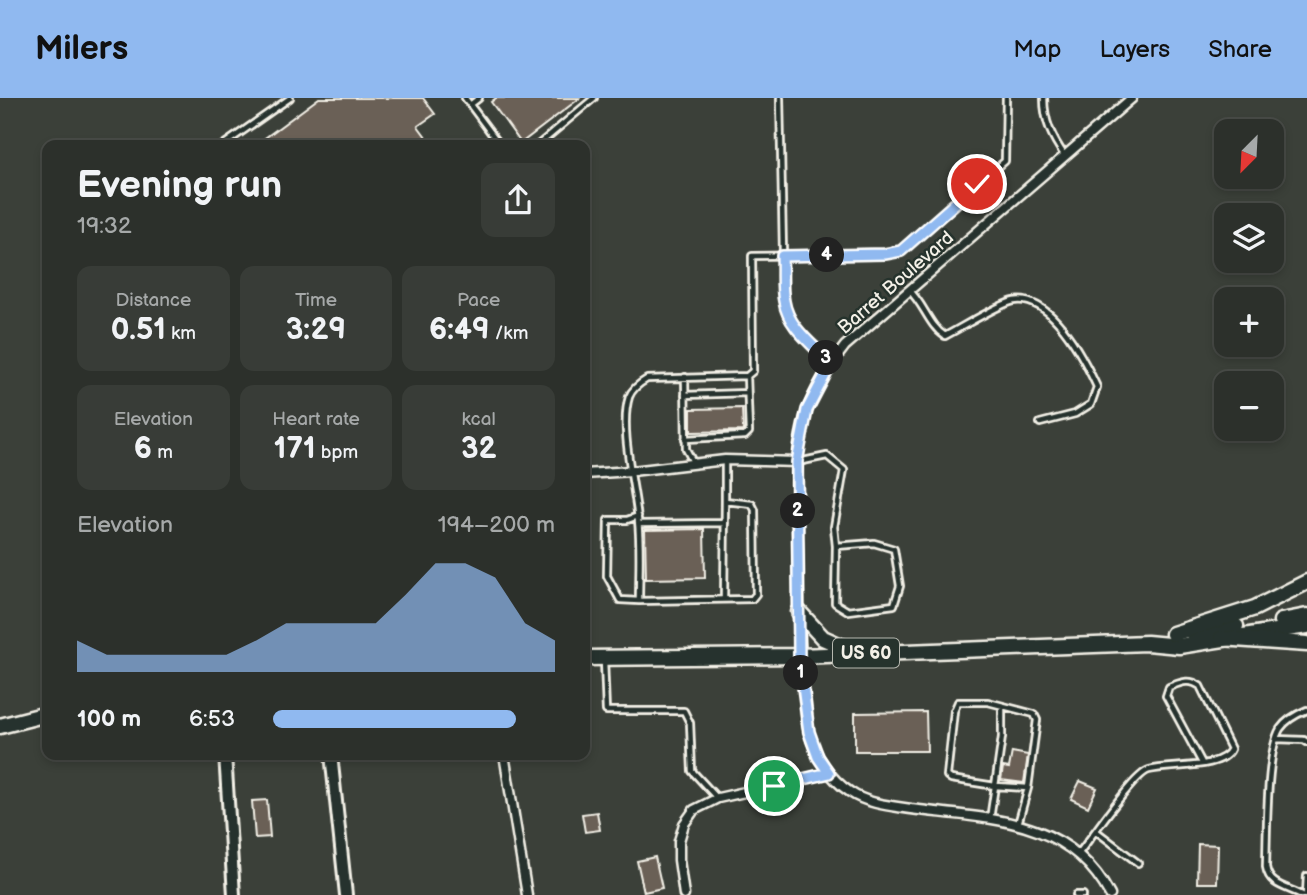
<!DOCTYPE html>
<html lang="en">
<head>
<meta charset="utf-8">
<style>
	body { margin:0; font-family:"Balsamiq Sans",sans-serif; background:#383c37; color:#f1f3f6; height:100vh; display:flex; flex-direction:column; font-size:26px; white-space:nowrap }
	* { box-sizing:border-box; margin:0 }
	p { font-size:23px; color:#a6a9a9 }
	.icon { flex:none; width:38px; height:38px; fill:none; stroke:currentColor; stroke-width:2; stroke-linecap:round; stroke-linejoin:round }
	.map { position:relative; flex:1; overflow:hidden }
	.details { position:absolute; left:42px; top:42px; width:548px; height:620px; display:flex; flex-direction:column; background:#2c302b; border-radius:14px; box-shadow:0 4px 10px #0003,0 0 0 2px #484b47 }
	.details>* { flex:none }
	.needle { width:46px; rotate:204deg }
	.tools { position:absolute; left:1214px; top:21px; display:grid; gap:14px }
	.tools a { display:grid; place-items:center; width:70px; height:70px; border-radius:14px; background:#2c302b; box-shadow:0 4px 10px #0003,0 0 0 2px #484b47; font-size:35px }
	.pin { position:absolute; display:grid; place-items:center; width:60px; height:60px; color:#fff; margin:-30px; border:4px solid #fff; border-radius:50%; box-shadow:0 2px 7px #0007 }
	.km { position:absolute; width:35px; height:35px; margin:-18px; border-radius:50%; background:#222; color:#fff; font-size:19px; line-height:35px; text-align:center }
	.round { display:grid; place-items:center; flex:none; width:74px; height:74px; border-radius:14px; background:#383c37 }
	.overview { display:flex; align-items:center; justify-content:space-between; height:119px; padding:0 35px }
	h1 { font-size:38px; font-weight:700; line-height:52px }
	.stats { display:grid; grid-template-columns:repeat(3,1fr); gap:10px; height:119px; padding:7px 35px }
	.stats div { display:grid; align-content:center; border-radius:14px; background:#383c37; text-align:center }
	.stats b { font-size:30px; font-weight:700 }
	.stats small { font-size:19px; font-weight:400 }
	.stats p { font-size:19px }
	.chart { height:196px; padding:14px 35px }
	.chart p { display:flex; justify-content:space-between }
	.chart svg { width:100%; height:126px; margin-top:7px; fill:#90b9f0; opacity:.7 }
	ul { padding:0 35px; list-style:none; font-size:23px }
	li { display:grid; grid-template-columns:112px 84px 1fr; align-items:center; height:52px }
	li i { height:18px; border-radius:9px; background:#90b9f0 }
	header { display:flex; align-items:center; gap:42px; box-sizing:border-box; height:98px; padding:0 35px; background:#90b9f0; color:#111 }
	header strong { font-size:33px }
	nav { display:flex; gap:38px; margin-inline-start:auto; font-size:24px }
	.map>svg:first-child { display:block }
</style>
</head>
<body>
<header>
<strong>Milers</strong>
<nav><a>Map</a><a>Layers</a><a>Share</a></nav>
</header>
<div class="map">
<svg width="1307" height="797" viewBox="0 0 1307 797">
	<rect width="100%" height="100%" fill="#3b4039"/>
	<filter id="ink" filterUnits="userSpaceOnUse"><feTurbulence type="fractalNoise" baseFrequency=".0143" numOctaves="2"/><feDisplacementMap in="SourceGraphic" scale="14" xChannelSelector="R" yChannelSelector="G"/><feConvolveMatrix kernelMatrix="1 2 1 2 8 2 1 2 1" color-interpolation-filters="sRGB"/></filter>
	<g filter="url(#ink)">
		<path fill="#6b6056" stroke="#f4f1e8" stroke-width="2" d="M319,0H423L435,16L418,28L432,47H271L265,40Z
			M496,0H580L521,45L491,4Z
			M742,310L743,333L691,334V311Z
			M704,431L705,480L646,481L645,432Z
			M926,614L927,653H855V615Z
			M1012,654L1028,657L1024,685L1001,682L1003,669L1009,670Z
			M1080,683L1097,690L1088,709L1071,701Z
			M267,702L270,739L255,740L252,703Z
			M597,714L600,732L585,734L582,716Z
			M1198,746L1218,747L1217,785H1197Z
			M655,759L662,790L644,794L637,763Z"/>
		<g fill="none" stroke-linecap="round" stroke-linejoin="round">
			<defs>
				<path id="service" d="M465,0L500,47
					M780,0L784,205L794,228L831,266
					M1044,0C1044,23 1052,40 1065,58
					M470,7L479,0
					M223,47L290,0
					M538,47L594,0
					M909,192C924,206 929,228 945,238C959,231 1001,205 1014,203C1052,197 1084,261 1097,289L1091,306L1075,316L1040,325
					M685,279L686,351L693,364
					M685,297L747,295
					M685,341L745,338L749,334L747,278
					M725,363V403L752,406L755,412L756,496L752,501L639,503C639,477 641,449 638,422C635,389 619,330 629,299C632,291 640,285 647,281L747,278L753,273L752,158L885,156L901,153L1005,63L1006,0
					M798,364L827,358L844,372L834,429L836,448L835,505L848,513L894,507L900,488L894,451L874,445L836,448
					M638,418L627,422H608L607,478L620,502L639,503
					M639,426L725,425
					M724,501L725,403
					M604,562L606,613H684L690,625L692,673L717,700
					M1002,608V639L995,688L1028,690
					M1276,641L1304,642L1307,644
					M990,721L995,688L951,681L947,678L954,613L958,604H988L1034,616L1037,622L1028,690L1018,726
					M1096,733L1138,765
					M1079,755C1091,740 1134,676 1149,672C1170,666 1222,672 1231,651L1200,588C1189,580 1180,585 1169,589L1166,598L1202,665
					M1076,797H1083
					M1302,797C1287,789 1269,788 1266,769C1267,738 1266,654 1280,631C1286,622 1297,616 1307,612
					M1306,797L1307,778"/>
				<path id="minor" d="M584,376L632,373L725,362L797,364
					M504,656L527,797
					M684,797L679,762V743L684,726L694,712L718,700L829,675
					M1110,797C1069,719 989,721 911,711C892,708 867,706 850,694C830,681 815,658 809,634C806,624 806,613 805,603C799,557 799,511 798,465C798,419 792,372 803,327C809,298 827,271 845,248L1132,0"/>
				<path id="tertiary" d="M225,656L234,797
					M331,656L346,797"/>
				<path id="primary" d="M799,514L823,540L852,553
					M1281,523L1307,518
					M1191,534L1236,528
					M584,560L799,558L1147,545L1179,548L1307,528
					M0,628L47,616"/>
				<path id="trunk" d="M1173,536L1255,510L1307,484
					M1221,540L1307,546"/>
			</defs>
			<use href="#service" stroke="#f4f1e8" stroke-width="10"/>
			<use href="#minor" stroke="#f4f1e8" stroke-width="13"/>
			<use href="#tertiary" stroke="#f4f1e8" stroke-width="16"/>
			<use href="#primary" stroke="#f4f1e8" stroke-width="19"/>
			<use href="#trunk" stroke="#f4f1e8" stroke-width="19"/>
			<use href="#service" stroke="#26332d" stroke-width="4.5"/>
			<use href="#minor" stroke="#26332d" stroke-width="8"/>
			<use href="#tertiary" stroke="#26332d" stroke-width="10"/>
			<use href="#primary" stroke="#26332d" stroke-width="14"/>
			<use href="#trunk" stroke="#26332d" stroke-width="14"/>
		</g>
	</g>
	<g fill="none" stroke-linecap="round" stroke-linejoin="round" filter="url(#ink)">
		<defs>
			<path id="route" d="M774,688L829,675L818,659L809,634L799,558L797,364L807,312L831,266C814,247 788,230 784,203C781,189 783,173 782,158L885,156L901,153L977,86"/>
		</defs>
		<use href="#route" stroke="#fff" stroke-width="14"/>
		<use href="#route" stroke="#90b9f0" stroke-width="9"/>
	</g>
	<g text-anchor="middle" stroke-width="5" stroke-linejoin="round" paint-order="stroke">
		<rect fill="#26332d" stroke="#b6b8b0" stroke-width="2" x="833" y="540.5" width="66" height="29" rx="5"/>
		<g font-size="18" font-weight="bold" fill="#f4f1e8">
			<text x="866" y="561">US 60</text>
		</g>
		<g font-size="19" fill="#f4f1e8" stroke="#26332d">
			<text transform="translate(895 184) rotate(-41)" y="7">Barret Boulevard</text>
		</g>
	</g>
</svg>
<div class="tools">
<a><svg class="needle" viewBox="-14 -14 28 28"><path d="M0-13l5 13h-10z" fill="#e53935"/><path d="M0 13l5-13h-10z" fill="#a6a9a9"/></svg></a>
<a><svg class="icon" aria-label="layers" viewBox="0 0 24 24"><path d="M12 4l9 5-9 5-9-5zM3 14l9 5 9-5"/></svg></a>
<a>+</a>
<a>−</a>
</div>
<div class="pin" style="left:774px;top:688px;background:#1e9e55"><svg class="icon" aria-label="arrive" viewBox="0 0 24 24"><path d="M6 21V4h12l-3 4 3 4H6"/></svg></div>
<div class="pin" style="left:977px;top:86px;background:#d93025"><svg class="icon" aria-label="check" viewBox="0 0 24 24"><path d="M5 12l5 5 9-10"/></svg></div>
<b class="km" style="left:801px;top:575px">1</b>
<b class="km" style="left:798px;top:413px">2</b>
<b class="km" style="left:826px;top:260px">3</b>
<b class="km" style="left:827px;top:157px">4</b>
<section class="details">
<div class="overview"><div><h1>Evening run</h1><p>19:32</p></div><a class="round"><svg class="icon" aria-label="share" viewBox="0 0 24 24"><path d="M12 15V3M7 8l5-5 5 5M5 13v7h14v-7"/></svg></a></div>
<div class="stats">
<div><p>Distance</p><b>0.51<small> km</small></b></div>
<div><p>Time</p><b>3:29</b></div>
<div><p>Pace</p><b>6:49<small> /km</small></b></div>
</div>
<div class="stats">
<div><p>Elevation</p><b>6<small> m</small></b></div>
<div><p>Heart rate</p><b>171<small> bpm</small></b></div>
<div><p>kcal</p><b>32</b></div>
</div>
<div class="chart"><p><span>Elevation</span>194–200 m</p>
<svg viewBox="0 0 160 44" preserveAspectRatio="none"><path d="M0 44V33L10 38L20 38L30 38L40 38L50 38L60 33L70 27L80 27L90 27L100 27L110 17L120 6L130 6L140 11L150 27L160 33V44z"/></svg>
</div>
<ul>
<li><b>100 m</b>6:53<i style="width:86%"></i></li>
</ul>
</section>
</div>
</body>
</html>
